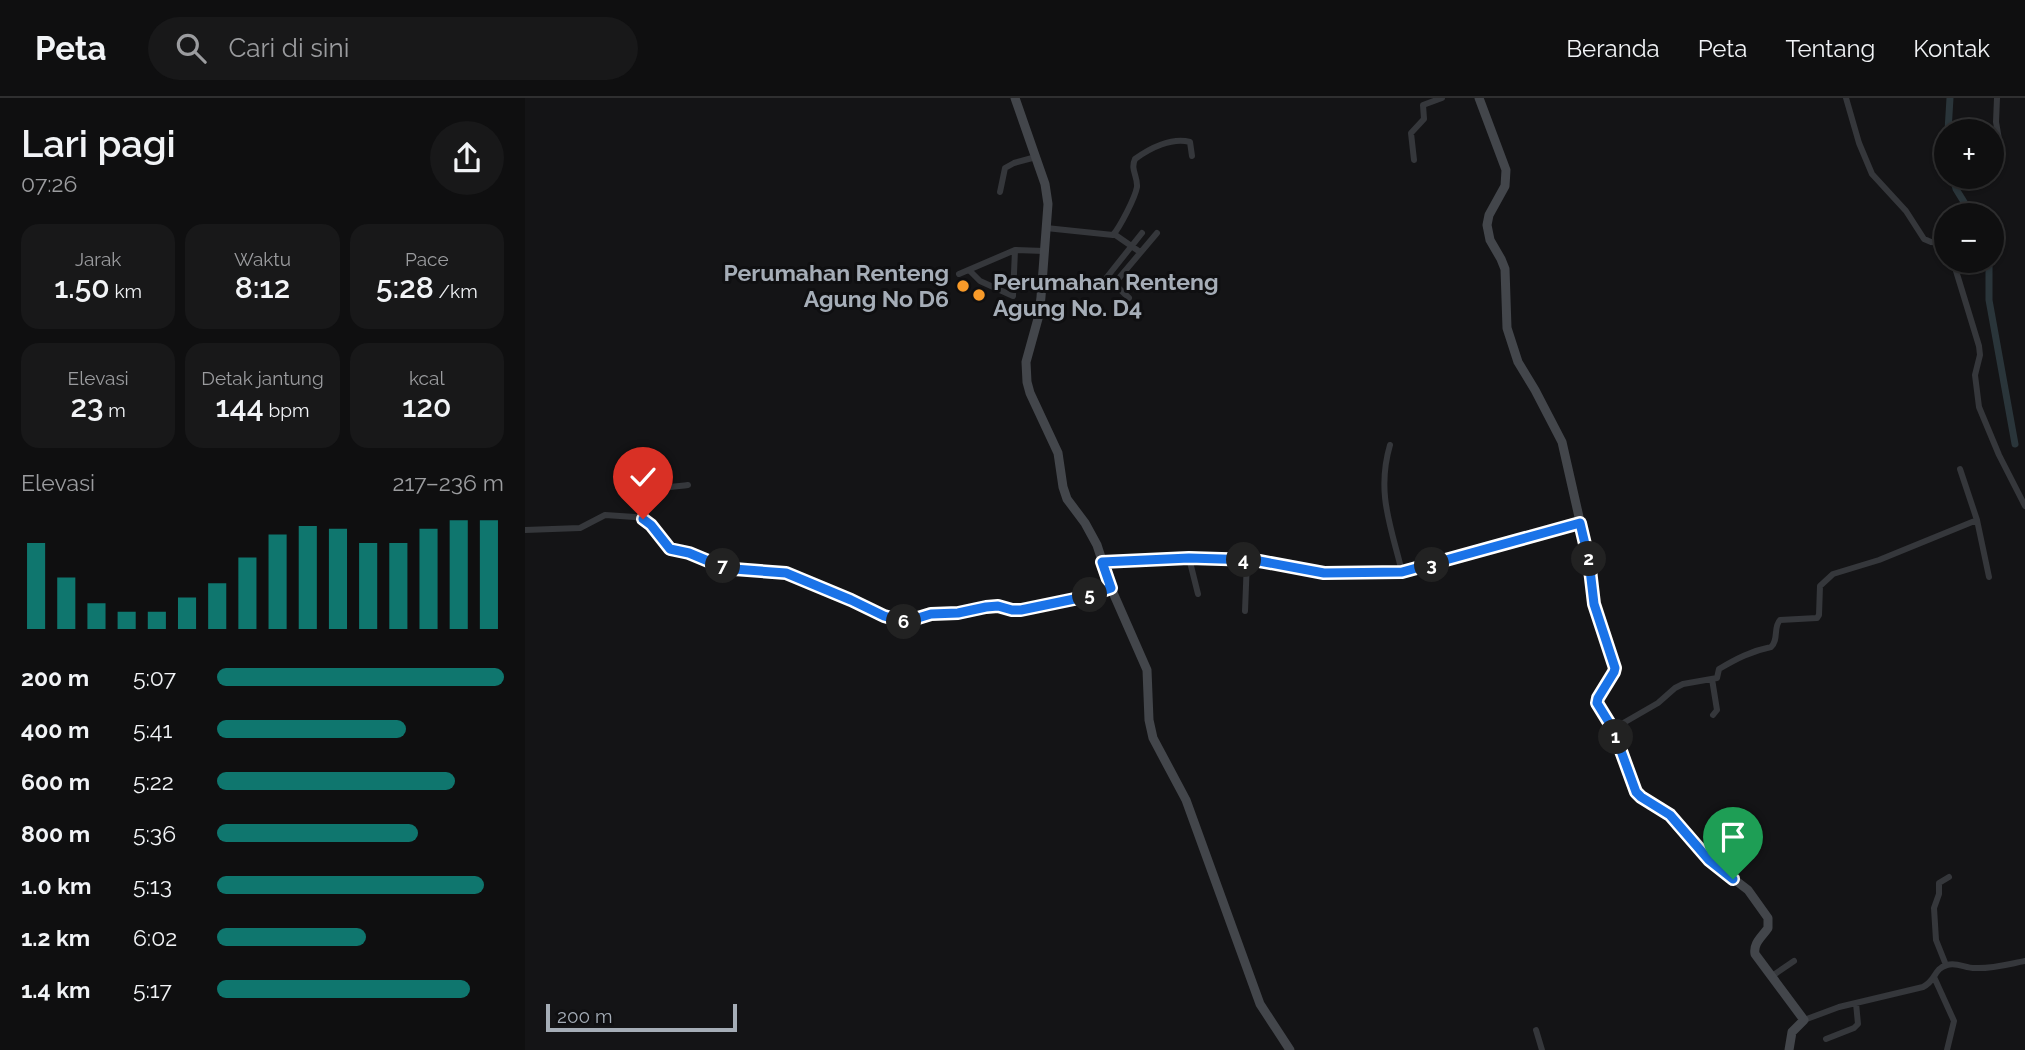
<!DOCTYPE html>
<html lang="id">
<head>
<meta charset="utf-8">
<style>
	body { margin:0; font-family:Raleway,sans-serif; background:#181819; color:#f1f3f6; height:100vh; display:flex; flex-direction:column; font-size:26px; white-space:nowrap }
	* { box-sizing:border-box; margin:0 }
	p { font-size:23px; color:#9b9c9f }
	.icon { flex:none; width:38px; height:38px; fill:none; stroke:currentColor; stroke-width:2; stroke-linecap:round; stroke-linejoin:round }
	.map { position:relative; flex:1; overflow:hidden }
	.side { display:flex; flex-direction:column; background:#0f0f10; width:525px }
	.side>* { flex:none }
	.buttons { position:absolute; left:1409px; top:21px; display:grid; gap:14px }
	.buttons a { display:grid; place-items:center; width:70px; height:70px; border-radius:50%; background:#0f0f10; box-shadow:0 2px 5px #0004,0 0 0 2px #2f2f30; font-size:35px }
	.scale { position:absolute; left:21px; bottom:18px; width:191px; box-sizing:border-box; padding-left:7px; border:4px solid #a5adb7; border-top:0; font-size:19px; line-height:24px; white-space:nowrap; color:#a5adb7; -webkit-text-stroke:5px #0f0f11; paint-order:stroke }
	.pin { position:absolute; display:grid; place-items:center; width:60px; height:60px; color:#fff; margin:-72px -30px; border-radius:50% 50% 50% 0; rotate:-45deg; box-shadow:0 0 7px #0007 }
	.pin .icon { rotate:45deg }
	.km { position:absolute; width:35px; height:35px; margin:-18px; border-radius:50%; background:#222; color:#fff; font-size:19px; line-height:35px; text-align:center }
	.round { display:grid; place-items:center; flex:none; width:74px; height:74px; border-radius:37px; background:#181819 }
	.headline { display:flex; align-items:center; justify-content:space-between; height:119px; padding:0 21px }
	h1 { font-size:38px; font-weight:600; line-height:52px }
	.stats { display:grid; grid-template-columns:repeat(3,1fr); gap:10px; height:119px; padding:7px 21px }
	.stats div { display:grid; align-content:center; border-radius:18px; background:#181819; text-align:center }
	.stats b { font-size:30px; font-weight:600 }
	.stats small { font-size:19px; font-weight:400 }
	.stats p { font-size:19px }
	.chart { height:196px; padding:14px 21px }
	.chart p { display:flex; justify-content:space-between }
	.chart svg { width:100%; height:126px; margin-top:7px; stroke:#0f766e; stroke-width:6 }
	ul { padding:0 21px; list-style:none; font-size:23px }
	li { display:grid; grid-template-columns:112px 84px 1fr; align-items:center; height:52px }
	li i { height:18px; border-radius:9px; background:#0f766e }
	header { display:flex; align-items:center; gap:42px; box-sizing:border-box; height:98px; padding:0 35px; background:#0f0f10; border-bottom:2px solid #2f2f30 }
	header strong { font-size:33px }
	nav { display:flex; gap:38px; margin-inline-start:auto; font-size:24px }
	.search { width:490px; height:63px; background:#181819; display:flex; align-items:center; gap:18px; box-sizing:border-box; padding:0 24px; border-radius:38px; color:#9b9c9f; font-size:26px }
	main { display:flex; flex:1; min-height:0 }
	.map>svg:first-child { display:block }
</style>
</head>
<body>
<header>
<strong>Peta</strong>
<div class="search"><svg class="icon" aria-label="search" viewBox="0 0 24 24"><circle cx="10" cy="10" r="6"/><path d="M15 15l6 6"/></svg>Cari di sini</div>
<nav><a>Beranda</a><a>Peta</a><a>Tentang</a><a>Kontak</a></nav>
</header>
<main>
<section class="side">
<div class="headline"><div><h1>Lari pagi</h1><p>07:26</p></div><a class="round"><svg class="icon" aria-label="share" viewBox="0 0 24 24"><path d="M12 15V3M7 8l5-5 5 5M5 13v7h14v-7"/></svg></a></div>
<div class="stats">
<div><p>Jarak</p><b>1.50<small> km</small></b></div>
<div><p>Waktu</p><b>8:12</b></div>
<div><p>Pace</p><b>5:28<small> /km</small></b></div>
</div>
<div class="stats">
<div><p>Elevasi</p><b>23<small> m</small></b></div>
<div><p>Detak jantung</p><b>144<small> bpm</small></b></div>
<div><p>kcal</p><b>120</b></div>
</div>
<div class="chart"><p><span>Elevasi</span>217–236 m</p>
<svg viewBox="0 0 160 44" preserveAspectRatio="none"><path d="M5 44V14M15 44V26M25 44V35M35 44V38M45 44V38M55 44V33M65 44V28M75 44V19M85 44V11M95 44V8M105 44V9M115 44V14M125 44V14M135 44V9M145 44V6M155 44V6"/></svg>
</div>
<ul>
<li><b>200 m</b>5:07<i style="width:100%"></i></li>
<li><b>400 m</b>5:41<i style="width:66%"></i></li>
<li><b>600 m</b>5:22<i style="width:83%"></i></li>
<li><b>800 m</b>5:36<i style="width:70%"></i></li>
<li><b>1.0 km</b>5:13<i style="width:93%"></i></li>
<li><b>1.2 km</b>6:02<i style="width:52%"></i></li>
<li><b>1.4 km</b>5:17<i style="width:88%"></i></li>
</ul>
</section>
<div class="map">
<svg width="1500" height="952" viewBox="0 0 1500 952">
	<rect width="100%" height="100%" fill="#141416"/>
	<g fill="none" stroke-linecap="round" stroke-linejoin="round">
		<path stroke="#2a353a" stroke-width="7" d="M1423,33L1425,0
			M1428,79L1431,91L1447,117
			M1464,163V202L1490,346"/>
		<path stroke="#35373b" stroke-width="6" d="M1321,0L1334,45L1347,76L1381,113L1399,141L1406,144L1421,145
			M1472,0L1471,24L1475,47
			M889,62L886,35L899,21L898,7L917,0
			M475,94L480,70L489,65L511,59
			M521,130L588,137C595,129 610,100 612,89C613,78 605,72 610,61C625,50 647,39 665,44L667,58
			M589,136L615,154
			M1428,163L1454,248L1455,257L1450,277L1454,309L1474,357L1500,408
			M444,172L455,183L488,198L490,152
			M434,176L490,152L519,153
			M589,186L632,135
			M604,200L582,179L617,135
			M865,347C851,395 866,428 877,474
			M1435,371L1452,422
			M118,421C122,414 124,407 127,400C133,387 151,389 163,387
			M0,432L55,430L80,417L110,419L118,421L126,427L145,451C167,455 186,467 208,470C227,474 248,471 267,477L359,518L380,524L406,516L433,515L468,508L487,512H496L559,499L586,490
			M664,460L673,496
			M577,464L664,460L729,462L799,475L877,474L1055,425
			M720,513L722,462
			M1187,581L1192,612L1188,617
			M1088,631L1133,605L1150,590L1158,586L1192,580L1194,571C1211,561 1226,553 1246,549C1254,542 1248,529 1255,522L1292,520L1294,517L1295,488L1308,476L1354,462L1452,422L1464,479
			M1421,867L1411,842L1409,810L1414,796V785L1424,779
			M1247,878L1269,863
			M1409,879L1429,923L1422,952
			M1279,922L1314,909L1398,889C1412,882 1408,871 1422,867C1432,864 1440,870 1450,870C1466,871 1484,866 1500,863
			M1011,932L1017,952
			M1301,941L1329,930L1333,926L1331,905"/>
		<path stroke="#43464b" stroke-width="9" d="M490,0L520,86L523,106L516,199L514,217L501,264L502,284L505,295L533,355L538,389L542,401L560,425L572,447L586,490L622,572L624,622L628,640L661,702L735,906L765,952
			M954,0L981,72L980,88L964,117L962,127L965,142L976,161L980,171L982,230L993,264L1010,292L1037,344L1064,463L1069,506L1090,570L1089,574L1073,600L1072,605L1088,631L1111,694L1116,699L1145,717L1184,762L1223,792L1243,820V830C1237,839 1228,845 1230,856L1279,922L1267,934L1264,952"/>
	</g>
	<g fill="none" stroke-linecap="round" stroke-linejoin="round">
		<defs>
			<path id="route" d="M118,421L126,427L145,451L164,455L188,465L209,471L261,475L326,502L359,518L380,524L406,516L433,515L461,509L473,508L487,512H496L559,499L586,490L577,464L664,460L729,462L799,475L877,474L1055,425L1064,463L1069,506L1090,570L1089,574L1073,600L1072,605L1088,631L1111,694L1116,699L1145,717L1184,762L1208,781"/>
		</defs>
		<use href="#route" stroke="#fff" stroke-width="14"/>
		<use href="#route" stroke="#1a73e8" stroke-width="9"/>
	</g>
	<g fill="#f89a29" stroke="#0f0f11" stroke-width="2.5">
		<circle cx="438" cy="188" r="7"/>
		<circle cx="454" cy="197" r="7"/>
	</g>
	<g text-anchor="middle" stroke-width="6" stroke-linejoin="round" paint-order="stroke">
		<g font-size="23" font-weight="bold" fill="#a5adb7" stroke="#0f0f11" text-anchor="end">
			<text x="424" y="183">Perumahan Renteng<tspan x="424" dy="26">Agung No D6</tspan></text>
			<text x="468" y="192" text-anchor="start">Perumahan Renteng<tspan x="468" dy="26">Agung No. D4</tspan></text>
		</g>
	</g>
</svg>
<div class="buttons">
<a>+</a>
<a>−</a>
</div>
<div class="scale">200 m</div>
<div class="pin" style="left:1208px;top:781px;background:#1e9e55"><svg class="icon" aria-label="arrive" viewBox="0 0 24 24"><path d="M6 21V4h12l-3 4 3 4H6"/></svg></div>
<div class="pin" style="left:118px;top:421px;background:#d93025"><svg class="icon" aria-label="check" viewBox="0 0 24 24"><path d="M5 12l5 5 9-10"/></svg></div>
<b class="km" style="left:1091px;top:639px">1</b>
<b class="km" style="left:1064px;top:461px">2</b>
<b class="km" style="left:907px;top:467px">3</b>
<b class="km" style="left:719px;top:462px">4</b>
<b class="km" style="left:565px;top:497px">5</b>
<b class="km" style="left:379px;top:524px">6</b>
<b class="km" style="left:198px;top:468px">7</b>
</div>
</main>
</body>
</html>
